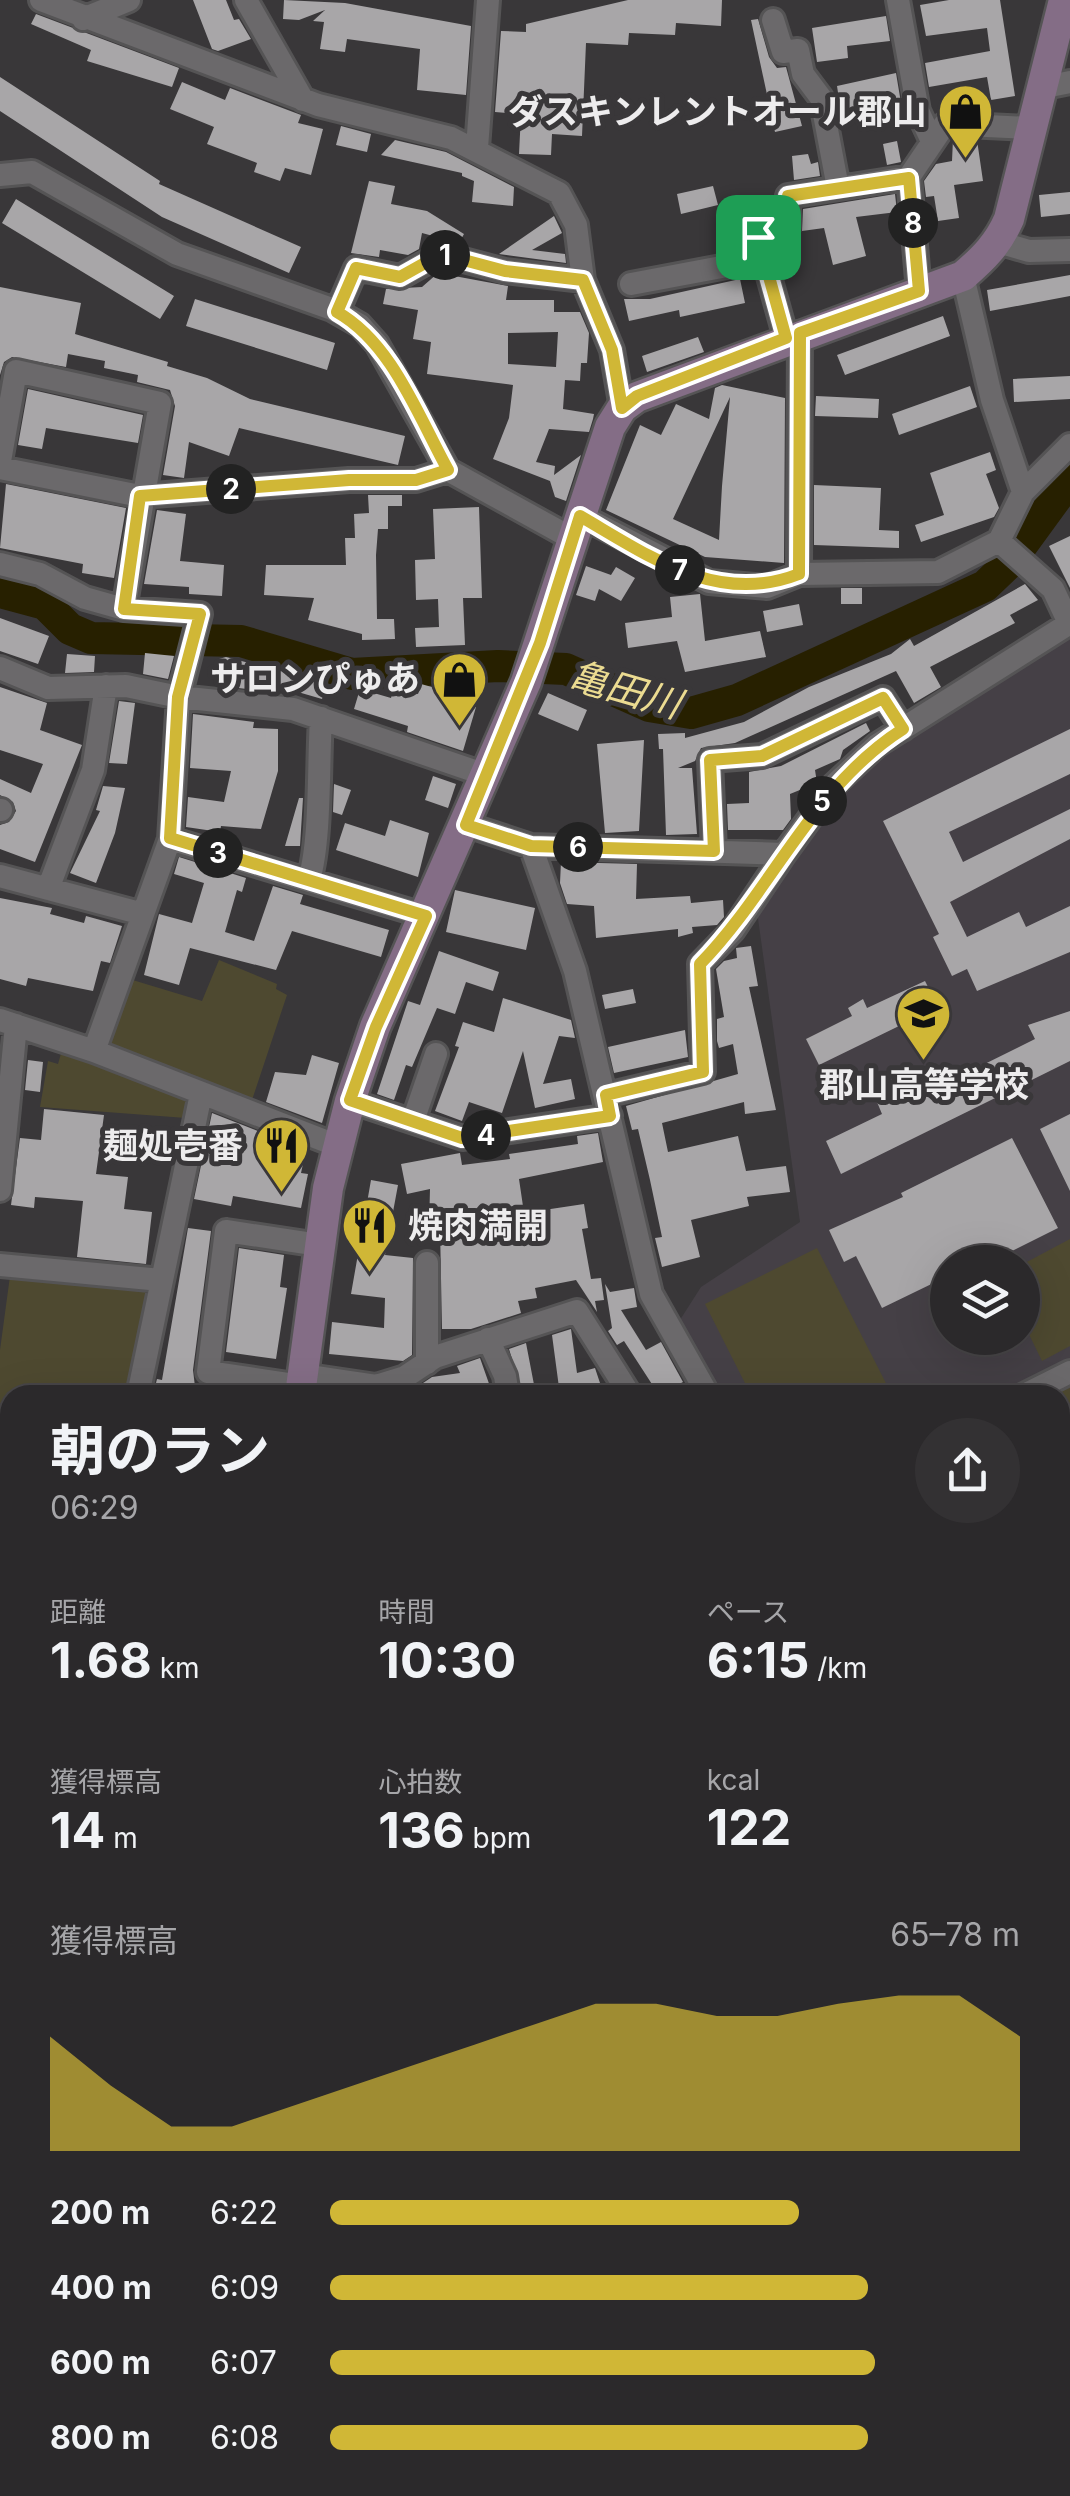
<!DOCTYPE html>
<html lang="ja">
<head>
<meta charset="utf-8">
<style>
	body { margin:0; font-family:Inter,"Noto Sans JP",sans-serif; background:#333133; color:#f1f3f6; height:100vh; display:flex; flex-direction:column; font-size:38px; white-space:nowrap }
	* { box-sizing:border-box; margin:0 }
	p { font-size:32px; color:#a6a6a9 }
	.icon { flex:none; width:55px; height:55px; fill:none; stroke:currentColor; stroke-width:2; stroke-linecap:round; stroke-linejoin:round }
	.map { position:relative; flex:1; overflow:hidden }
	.panel { position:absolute; left:0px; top:1385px; width:1070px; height:1112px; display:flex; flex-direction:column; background:#2b292b; border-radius:30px 30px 0 0; box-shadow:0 10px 40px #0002,0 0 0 2px #474547 }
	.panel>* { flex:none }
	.tools { position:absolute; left:930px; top:1245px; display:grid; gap:20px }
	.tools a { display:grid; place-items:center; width:110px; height:110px; border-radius:50%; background:#2b292b; box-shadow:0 10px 40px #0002,0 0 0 2px #474547; font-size:50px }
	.pin { position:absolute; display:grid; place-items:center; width:85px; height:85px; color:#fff; margin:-42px; border-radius:20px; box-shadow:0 5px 15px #0006 }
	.km { position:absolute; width:50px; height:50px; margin:-25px; border-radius:50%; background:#222; color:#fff; font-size:28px; line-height:50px; text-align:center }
	.round { display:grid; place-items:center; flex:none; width:105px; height:105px; border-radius:52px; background:#333133 }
	.overview { display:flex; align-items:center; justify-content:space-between; height:170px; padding:0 50px }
	h1 { font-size:55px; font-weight:700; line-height:75px }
	.metrics { display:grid; grid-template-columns:repeat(3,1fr); gap:15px; height:170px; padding:10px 50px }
	.metrics div { display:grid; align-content:center }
	.metrics b { font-size:50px; font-weight:700 }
	.metrics small { font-size:28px; font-weight:400 }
	.metrics p { font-size:28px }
	.chart { height:280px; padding:20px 50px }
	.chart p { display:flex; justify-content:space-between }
	.chart svg { width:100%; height:180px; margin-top:10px; fill:#d0b736; opacity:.7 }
	ul { padding:0 50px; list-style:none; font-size:32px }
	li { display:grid; grid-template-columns:160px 120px 1fr; align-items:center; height:75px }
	li i { height:25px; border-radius:12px; background:#d0b736 }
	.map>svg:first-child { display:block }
</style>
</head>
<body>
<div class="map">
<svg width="1070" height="2496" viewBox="0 0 1070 2496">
	<rect width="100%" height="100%" fill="#393739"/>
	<path fill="#454046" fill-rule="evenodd" d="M1070,638V1359L997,1395H721L678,1323L701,1287L800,1222L756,904L872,759ZM948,1262H1022V1338H948Z"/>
	<path fill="#4e4930" d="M219,960L277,984L276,989L287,995L250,1106L107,1046L126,978L202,1001Z
		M62,1050L185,1093L189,1100L186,1118L40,1107L48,1061L58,1064Z
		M1070,1239V1346L1042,1361L1023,1322V1264Z
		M817,1248L892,1395H751L705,1304Z
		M10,1276L146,1291L127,1395H10V1416L0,1414V1350Z
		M1070,1381V1538L1060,1537V1395H1042Z"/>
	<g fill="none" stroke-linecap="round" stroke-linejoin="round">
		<path stroke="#272000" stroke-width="32" d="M0,592L45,604L70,629L91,638L241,641L352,674L498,666L566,669L649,706L691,713L737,700L985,586L1008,564L1070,479"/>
	</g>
	<path fill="#a8a6a8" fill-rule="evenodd" d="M193,0H226L234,20L239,19L251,39L218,51L212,49Z
		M284,0L345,3L471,26L466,95L417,90L420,49L347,39L345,52L320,49L324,22L313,21L325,10L299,20L283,19Z
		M628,0H722L721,26L676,23L675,35L629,33L628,45L586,43L582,136L552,134L551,155L519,154L521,114L495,112L501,31L526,32V24Z
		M949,0H1000L1015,96L991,100L987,77L929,87L925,63L990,51L987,28L926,36L920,5Z
		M36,14L179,68L172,87L87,61L91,50L31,24Z
		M886,16L890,41L847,46L848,58L817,62L812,28Z
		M758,19L769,57L777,68L786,67L802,126L775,132L751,20Z
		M896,73L902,109L842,119L837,86Z
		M0,77L160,181L159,184L301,247L289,273L162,217L0,111Z
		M182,82L225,100L230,88L301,115L298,123L323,129L311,175L285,168L280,181L254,172L257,163L207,144L214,127L170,109Z
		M341,126L371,134L367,152L336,145Z
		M953,139L977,140L983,181L954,185L959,218L938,221L934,196L926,197L924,181L936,164L952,161Z
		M395,140L446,152L514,187L513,206L472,202L474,181L462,176V173L381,155Z
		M897,141L901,162L887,165L883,144Z
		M808,154L811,164L818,162L820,176L794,180L792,156Z
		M369,181L395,186L391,204L427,211L464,234L459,243L422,233L419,249L408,255L380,250L379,257L351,253Z
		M713,186L718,205L681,214L677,194Z
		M1070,192V214L1041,217L1039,195Z
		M895,194L897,212L856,217L866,256L833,265L824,228L802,231L803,209Z
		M16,199L174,296L160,319L2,223Z
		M554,216L562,233L532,250L565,254L566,263L499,254Z
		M438,273L508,286L506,300H554V312H580L589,333L587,363H581L580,381L565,380L563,409L594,414L593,419L589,432L549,429L536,462L555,466L554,475L581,455L566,501L555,497L550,481L493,459L509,418L513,385L427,374L431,342L413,339L418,310L383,304L386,289L422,287ZM558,332L556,367L508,364V333Z
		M1070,275V296L990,311L987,290Z
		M740,279L745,303L680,317L679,310L629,321L624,299H650Z
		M0,287L81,303L75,334L168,362L167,366L207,378L250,399L405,436L398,465L239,428L229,456L189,442L184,478L163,475L175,406L170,390L137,382L138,375L104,368L105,361L68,354L66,367L12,357L4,362L0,375Z
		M195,299L335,343L327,370L186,326Z
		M943,316L950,336L845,375L837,355Z
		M698,337L704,352L647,372L642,356Z
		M1070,376V399L1014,402L1013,379Z
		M722,385L785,398L784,563L705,557L606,510L640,425L661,435L676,404L709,419L715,388ZM730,397L722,486L719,540L673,519Z
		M970,386L977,407L899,435L892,414Z
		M28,389L143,415L138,443L46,428L42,449L18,445Z
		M816,396L879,399L878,418L815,416Z
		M990,452L996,470L986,474L999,508L994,517L921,542L915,525L944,515L930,473Z
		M6,484L126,508L114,578L82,573L83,564L0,548Z
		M814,485L881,488L879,530L899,531V548L814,545Z
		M368,495H402V506H388V529H378L376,555L377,619H394L395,639L362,640V634L308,620L314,598L264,595L266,565H346L345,538H355L354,514L369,513Z
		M479,507L482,598H463L465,645L416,647L415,628L439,627L438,599L416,600L415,560L435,559L433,509Z
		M157,510L186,514L180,561L224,565L222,596L189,594V587L144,584Z
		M1070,536V588L1049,546Z
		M586,566L611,575L616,567L635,578L621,601L599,589L595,601L576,595Z
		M1025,584L1038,600L1010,615L1015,623L930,667L941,687L914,703L896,671L735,743L701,748L695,761L678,768H692L697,834L666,835L663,749H659L658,734L685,733V738L744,722L809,687L891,654L910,639L914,646Z
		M841,588H862V604H841Z
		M700,594L705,641L760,631L766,657L685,672L677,641L628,648L625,623L672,617L670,597Z
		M799,604L803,625L767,632L763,611Z
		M0,618L49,636L38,664L0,651Z
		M145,653L174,656L168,679L143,674Z
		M67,654L95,656L94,672L65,673Z
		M226,657L327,683L322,699L250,678L247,689L221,686L224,671L217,669L219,659Z
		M421,684L450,692L448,699L476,707L463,751L407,732L408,726L354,709L360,689L391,698L394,687L418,694Z
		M0,687L47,703L40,730L82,745L35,862L0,849V825L9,822L16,811L13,802L0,795V779L31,793L43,764L0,750Z
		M548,693L587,710L578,731L538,714Z
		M119,701L135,703L127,764L109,763Z
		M193,714L254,722L253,728L278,729V771L261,829L221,826L220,832L186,827L188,797L224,802L231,771L190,768Z
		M866,723L870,731L843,750L840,759L815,770L817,783L790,794L791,819L783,830H728L727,804L749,803V772L781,766Z
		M1070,729V774L949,832L963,862L1070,809V839L950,902L967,937L1019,912L1026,927L1070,906V952L977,991L967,969L952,976L933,937L939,934L883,821Z
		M644,740L639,831L605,833L597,744Z
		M433,776L456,784L448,808L425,800Z
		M334,784L351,790L342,815L333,812Z
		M103,786L125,788L115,833L96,883L70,873L100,811L96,810Z
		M299,798H303L300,846H285Z
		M390,820L429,833L418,877L336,850L345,823L385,836Z
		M179,857L246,878L242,892L237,890L225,932L254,941L273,886L303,895L300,904L389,930L381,957L292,931L276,970L190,948L179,985L144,975L159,914L192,923L204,883L174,874Z
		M561,862L637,864L636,899L690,896L691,903L723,900L724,917L717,925L692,927L693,933L678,937V929L596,938L594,906L567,904L560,883Z
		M455,890L535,908L526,950L446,932Z
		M0,898L52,908L50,914L84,923L86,916L122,926L110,963L101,961L93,991L28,978L26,986L0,979Z
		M751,946L758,986L749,987L776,1110L745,1114L744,1102L662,1123L668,1152L738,1136L746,1171L786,1166L790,1192L747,1197L749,1206L691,1220L700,1257L662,1267L655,1238L662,1237L650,1180L638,1129L632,1130L626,1106L738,1074L733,1044L719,1048L717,1041V1019L724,1017L716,969L724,961L737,958L736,948Z
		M439,951L499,972L493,991L466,982L455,1014L437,1008L412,1067L406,1065L394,1100L377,1094L408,1001L420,1005Z
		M925,981L938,1007L819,1065L806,1039L852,1016L848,1008L863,999L867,1008Z
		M633,989L636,1003L605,1009L602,995Z
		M503,998L571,1020L575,1038L559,1036L543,1084L571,1079L575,1099L535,1108L523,1051L502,1113L469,1102L462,1121L435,1111L459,1047L455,1046L463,1022L494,1032Z
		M1070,1011V1061L841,1174L826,1141L882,1114L877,1102L921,1082L926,1093L1035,1039L1028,1025Z
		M685,1030L688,1057L614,1073L608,1047Z
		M312,1055L339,1063L322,1123L266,1102L275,1072L306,1075Z
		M28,1060L43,1062L40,1092L25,1090Z
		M44,1109L104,1115L96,1174L128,1177L124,1209L152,1212L146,1264L77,1257L83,1201L35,1197L34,1208L11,1205L20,1138L41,1140Z
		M212,1113L306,1150L301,1173L308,1174L301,1208L233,1196L231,1206L194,1199Z
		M1070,1114V1191L1040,1129Z
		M598,1133L603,1162L519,1179L524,1213L584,1204L588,1228L582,1229L591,1279L601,1278L604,1300L595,1301L597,1312L576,1280L535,1288L537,1298L518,1301L521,1313L471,1329H442L440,1227H429L430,1189L407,1194L401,1164L460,1153L462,1165L510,1159L509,1154L578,1144L577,1136Z
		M1012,1138L1058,1228L990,1262H948V1276L882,1308L856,1256L844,1262L829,1230L903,1197L901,1193Z
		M371,1180L398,1185L385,1255L413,1258L412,1355L403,1361L329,1354L332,1322L384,1328L385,1298L351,1294Z
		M188,1228L211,1231L193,1370L196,1395H153L157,1379L162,1380Z
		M239,1248L284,1255L280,1287L287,1288L276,1359L226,1352Z
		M605,1284L610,1292L634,1288L637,1307L621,1310L646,1350L661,1342L683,1382L659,1395L624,1341L617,1345L608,1331L612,1328Z
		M571,1329L577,1373L595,1368L604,1395H560L552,1335Z
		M526,1343L536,1395H523L509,1349Z
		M480,1358L493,1395H421L420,1385L432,1377L460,1373L457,1366Z"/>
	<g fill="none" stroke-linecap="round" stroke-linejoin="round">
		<defs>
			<path id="street" d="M41,0L318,105L451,138L559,193L576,225L583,280L612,350L622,408
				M246,0L303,100
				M898,0L918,111L931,139
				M83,19L129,0
				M773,20L783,52L798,50L803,74L821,98L838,188
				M1040,88L1070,82
				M477,148L488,0
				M0,175L32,172L177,254L332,309L360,325L377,344L448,470L573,539
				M998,242L1029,251L1070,250
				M631,284L764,259
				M919,291L909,177L945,124L1031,128
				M337,312L356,268L400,277L441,254L505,271L583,280
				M786,338L758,237L788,228V196L909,177
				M0,461L16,371L160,403L124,609
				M0,468L140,496L349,480H416L448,470
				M1023,492L1070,445
				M579,515L709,582L767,587L799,574L938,572L999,541L1023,492L992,400L963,276
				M999,541L1053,589L1069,623
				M0,564L40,574L85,598L124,609L200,614L179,697L170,839L94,1051
				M799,574L800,333
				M0,668L48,688L126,686L179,697L293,709L486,775
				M0,810H1
				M467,825L531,846L784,854L834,785L877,745L1070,623
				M170,839L426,916
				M531,846L575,971L651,1294L708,1395
				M714,851L710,760L762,756L883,698L903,729
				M0,876L143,914
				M309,880C321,839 318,766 321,718
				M48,889L93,770L106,686
				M0,1020L94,1051L338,1146
				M606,1095L703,1072L700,964L733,930L784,854
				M350,1101L463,1138L610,1116
				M413,1121L436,1054
				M0,1190L16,1025
				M0,1265L161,1280
				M488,1339L505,1376L508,1395
				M427,1363V1263
				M302,1375L376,1386L405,1377L435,1357L577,1311L630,1395
				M301,1386L208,1372L226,1231L319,1245
				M138,1395L201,1094
				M1024,1395L1070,1372
				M0,1429L10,1430
				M1060,1547L1070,1548
				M0,1589L10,1590
				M0,1737L10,1738
				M1060,1853L1070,1854
				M1060,2047L1070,2048
				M0,2084L10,2085
				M1060,2200L1070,2201
				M0,2243L10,2244
				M875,2488L939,2494
				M16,2496L17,2488
				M348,2496L349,2488
				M498,2496L499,2488"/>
			<path id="secondary" d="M300,1395L328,1188L350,1101L375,1027L526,682L610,427L622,408L637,397L963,276C984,258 998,244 1009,219L1064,0
				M0,1909L10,1910
				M1060,2025L1070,2026
				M180,2496L181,2488"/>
		</defs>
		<use href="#street" stroke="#555455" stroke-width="28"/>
		<use href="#secondary" stroke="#555455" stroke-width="35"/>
		<use href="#street" stroke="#6b696b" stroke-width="22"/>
		<use href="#secondary" stroke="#846d86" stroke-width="30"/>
	</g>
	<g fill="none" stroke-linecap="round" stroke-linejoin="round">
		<defs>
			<path id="route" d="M909,178L919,291L800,333L799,574C717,606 649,556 580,516L540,643L466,825L531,846L714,851L710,760L762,756L883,698L903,729C812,787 773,889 700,964L703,1072L606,1095L610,1116L462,1138L350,1100L376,1027L426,916L170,838L178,697L200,614L124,609L140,496L349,480H416L448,470C418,416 392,343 337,312L356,268L400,277L441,254L505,271L583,280L612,350L622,408L637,396L786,338L758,237L788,228V196Z"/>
		</defs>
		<use href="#route" stroke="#fff" stroke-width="20"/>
		<use href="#route" stroke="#d0b736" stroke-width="12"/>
	</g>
	<defs>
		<symbol id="shop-pin" viewBox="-11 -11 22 30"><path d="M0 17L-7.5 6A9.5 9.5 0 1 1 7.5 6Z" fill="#d0b736" stroke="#393739"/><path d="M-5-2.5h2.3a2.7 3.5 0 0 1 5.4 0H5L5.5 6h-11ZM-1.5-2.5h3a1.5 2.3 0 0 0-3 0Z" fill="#111"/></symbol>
		<symbol id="school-pin" viewBox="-11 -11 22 30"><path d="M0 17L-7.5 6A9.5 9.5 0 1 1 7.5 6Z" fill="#d0b736" stroke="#393739"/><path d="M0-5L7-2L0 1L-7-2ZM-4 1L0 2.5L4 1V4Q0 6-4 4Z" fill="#111"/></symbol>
		<symbol id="restaurant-pin" viewBox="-11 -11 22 30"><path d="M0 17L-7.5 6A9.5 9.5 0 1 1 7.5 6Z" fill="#d0b736" stroke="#393739"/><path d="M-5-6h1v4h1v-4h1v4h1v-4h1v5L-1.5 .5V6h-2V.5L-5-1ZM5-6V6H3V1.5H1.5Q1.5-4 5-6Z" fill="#111"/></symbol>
	</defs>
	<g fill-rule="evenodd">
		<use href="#shop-pin" x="934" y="80" width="63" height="86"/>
		<use href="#shop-pin" x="428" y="648" width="63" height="86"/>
		<use href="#school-pin" x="892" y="982" width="63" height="86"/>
		<use href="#restaurant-pin" x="250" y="1114" width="63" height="86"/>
		<use href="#restaurant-pin" x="338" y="1194" width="63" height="86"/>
	</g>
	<g text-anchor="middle" stroke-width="10" stroke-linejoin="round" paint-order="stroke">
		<g font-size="35" font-weight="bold" fill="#edeced" stroke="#393739" text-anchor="end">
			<text x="927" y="124">ダスキンレントオール郡山</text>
			<text x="420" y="691">サロンぴゅあ</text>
			<text x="924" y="1097" text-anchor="middle">郡山高等学校</text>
			<text x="243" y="1158">麺処壱番</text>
			<text x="408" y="1238" text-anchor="start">焼肉満開</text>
		</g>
		<g font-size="38" font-style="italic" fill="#ebdb91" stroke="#393739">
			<text transform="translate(625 690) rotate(16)" y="13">亀田川</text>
		</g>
	</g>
</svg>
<div class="tools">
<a><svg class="icon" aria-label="layers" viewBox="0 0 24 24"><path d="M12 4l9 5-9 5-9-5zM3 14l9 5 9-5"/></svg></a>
</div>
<div class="pin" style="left:758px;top:237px;background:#1e9e55"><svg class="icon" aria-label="arrive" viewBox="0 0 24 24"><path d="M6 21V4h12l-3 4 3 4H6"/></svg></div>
<b class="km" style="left:445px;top:255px">1</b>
<b class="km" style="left:231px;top:489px">2</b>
<b class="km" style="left:218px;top:853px">3</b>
<b class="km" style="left:486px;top:1135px">4</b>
<b class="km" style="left:822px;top:801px">5</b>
<b class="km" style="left:578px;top:847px">6</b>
<b class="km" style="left:680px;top:570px">7</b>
<b class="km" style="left:913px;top:223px">8</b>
<section class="panel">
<div class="overview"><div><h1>朝のラン</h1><p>06:29</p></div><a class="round"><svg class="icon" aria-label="share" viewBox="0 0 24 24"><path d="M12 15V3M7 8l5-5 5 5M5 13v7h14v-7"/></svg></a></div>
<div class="metrics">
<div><p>距離</p><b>1.68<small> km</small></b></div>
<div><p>時間</p><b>10:30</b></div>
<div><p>ペース</p><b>6:15<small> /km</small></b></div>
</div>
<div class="metrics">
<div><p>獲得標高</p><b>14<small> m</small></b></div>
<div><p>心拍数</p><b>136<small> bpm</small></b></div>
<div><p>kcal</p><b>122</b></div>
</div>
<div class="chart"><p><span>獲得標高</span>65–78 m</p>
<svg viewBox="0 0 160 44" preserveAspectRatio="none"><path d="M0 44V16L10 28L20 38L30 38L40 33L50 28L60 23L70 18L80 13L90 8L100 8L110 11L120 11L130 8L140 6L150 6L160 16V44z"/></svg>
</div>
<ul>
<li><b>200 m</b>6:22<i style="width:68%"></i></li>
<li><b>400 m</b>6:09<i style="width:78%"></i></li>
<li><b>600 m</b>6:07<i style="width:79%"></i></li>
<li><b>800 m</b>6:08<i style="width:78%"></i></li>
</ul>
</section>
</div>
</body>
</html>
